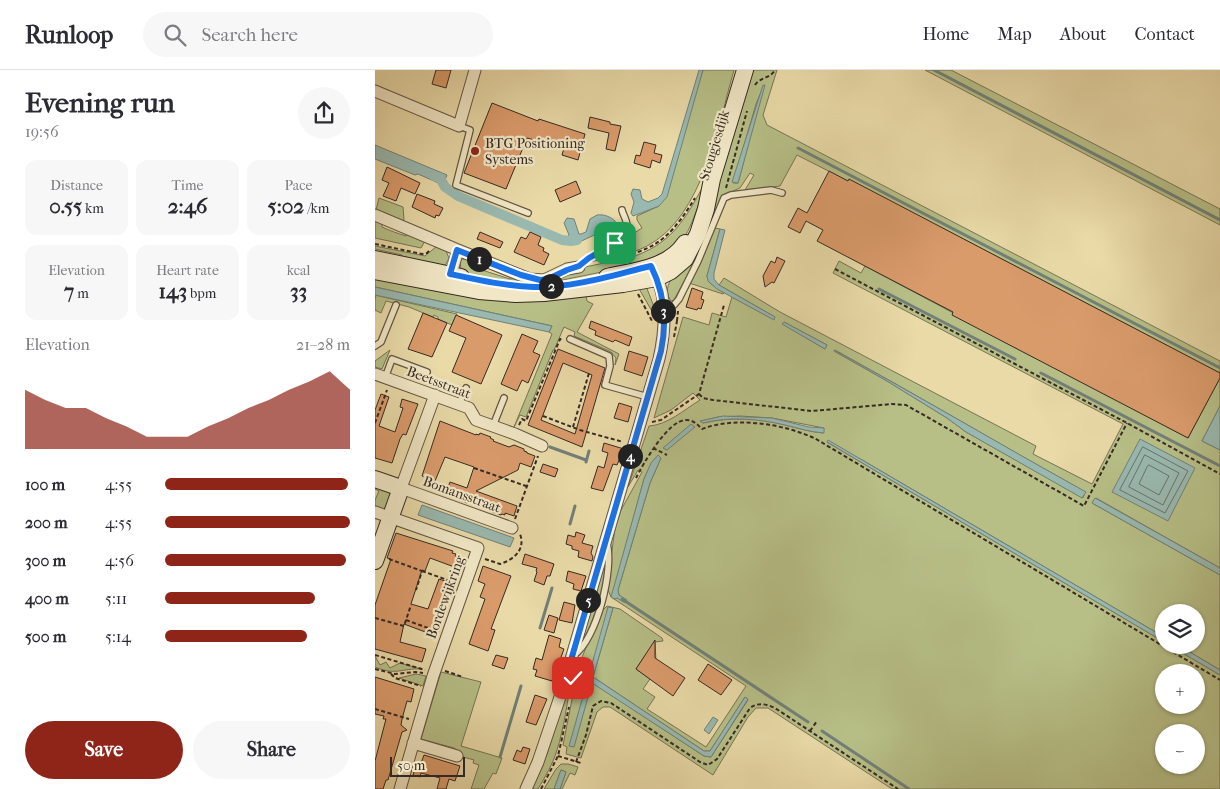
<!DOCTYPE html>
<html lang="en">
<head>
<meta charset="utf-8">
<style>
	body { margin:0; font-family:"IM FELL French Canon",serif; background:#f7f7f7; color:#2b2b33; height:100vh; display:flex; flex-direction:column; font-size:19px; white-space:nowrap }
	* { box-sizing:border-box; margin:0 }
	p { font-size:16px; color:#7c7c81 }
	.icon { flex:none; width:28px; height:28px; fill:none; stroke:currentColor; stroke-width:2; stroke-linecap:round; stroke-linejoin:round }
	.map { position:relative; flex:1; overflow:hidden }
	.drawer { display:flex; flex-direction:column; background:#fff; width:375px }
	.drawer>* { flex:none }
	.tools { position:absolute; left:780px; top:534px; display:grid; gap:10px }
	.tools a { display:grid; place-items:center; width:50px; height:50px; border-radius:50%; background:#fff; box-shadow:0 1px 4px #0004; font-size:25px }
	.scale { position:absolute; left:15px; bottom:12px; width:75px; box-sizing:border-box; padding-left:5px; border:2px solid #372a24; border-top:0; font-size:14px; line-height:18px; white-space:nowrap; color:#372a24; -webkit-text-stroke:4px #f1e7c6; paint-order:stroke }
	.pin { position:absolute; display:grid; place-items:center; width:42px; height:42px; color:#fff; margin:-21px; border-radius:10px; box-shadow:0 2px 8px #0006 }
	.km { position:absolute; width:25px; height:25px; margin:-12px; border-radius:50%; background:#222; color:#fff; font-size:14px; line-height:25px; text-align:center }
	.round { display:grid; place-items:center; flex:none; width:52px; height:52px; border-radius:26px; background:#f7f7f7 }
	.head { display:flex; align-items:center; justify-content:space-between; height:85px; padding:0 25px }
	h1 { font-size:28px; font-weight:800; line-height:38px }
	.metrics { display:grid; grid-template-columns:repeat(3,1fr); gap:8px; height:85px; padding:5px 25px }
	.metrics div { display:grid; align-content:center; border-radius:12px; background:#f7f7f7; text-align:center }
	.metrics b { font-size:21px; font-weight:800 }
	.metrics small { font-size:14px; font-weight:400 }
	.metrics p { font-size:14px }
	.chart { height:140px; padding:10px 25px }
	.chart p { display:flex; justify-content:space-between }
	.chart svg { width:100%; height:90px; margin-top:5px; fill:#8f2418; opacity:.7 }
	.action { display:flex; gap:10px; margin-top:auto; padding:10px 25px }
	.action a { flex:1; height:58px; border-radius:30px; background:#8f2418; color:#fff; font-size:20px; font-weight:800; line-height:58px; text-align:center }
	.action a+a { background:#f7f7f7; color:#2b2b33 }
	ul { padding:0 25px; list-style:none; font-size:16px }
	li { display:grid; grid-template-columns:80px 60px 1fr; align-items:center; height:38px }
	li i { height:12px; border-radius:6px; background:#8f2418 }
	header { display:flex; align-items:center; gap:30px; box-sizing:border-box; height:70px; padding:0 25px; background:#fff; border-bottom:1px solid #e1e1e2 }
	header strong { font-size:24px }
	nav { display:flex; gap:28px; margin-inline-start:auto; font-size:18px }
	.search { width:350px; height:45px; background:#f7f7f7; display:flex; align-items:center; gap:12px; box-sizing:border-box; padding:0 18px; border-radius:28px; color:#7c7c81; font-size:19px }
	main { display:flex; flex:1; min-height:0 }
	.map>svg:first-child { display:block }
</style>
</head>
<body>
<header>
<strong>Runloop</strong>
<div class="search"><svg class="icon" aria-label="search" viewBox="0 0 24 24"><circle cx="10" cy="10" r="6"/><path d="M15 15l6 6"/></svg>Search here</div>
<nav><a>Home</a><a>Map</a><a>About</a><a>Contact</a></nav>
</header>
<main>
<section class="drawer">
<div class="head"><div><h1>Evening run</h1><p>19:56</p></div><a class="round"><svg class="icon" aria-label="share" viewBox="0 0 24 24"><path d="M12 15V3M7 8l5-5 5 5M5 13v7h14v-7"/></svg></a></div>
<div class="metrics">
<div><p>Distance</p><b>0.55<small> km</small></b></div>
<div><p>Time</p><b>2:46</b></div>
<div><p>Pace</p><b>5:02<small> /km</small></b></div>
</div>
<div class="metrics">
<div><p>Elevation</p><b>7<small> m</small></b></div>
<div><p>Heart rate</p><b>143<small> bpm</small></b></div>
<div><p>kcal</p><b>33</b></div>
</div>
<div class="chart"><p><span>Elevation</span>21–28 m</p>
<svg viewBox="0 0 160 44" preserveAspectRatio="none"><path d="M0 44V15L10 20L20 24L30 24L40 29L50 33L60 38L70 38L80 38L90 33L100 29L110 24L120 20L130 15L140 11L150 6L160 15V44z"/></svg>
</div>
<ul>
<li><b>100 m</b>4:55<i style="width:99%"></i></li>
<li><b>200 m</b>4:55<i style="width:100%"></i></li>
<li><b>300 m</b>4:56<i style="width:98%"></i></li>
<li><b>400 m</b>5:11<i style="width:81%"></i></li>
<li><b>500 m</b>5:14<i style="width:77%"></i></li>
</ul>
<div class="action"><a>Save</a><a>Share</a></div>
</section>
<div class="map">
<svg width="845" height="719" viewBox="0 0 845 719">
	<rect width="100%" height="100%" fill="#e9daa8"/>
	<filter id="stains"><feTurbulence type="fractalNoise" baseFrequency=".004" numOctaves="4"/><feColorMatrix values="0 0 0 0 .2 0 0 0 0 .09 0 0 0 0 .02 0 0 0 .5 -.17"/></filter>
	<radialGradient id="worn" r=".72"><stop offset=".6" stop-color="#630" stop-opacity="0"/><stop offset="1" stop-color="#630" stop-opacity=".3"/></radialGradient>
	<path fill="#b7bf87" stroke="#777456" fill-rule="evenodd" d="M328,0H359C343,55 328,147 272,176C255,185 233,188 214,192L267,158L262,150V146L284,136Z
		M376,0H402L388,45L392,55L845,291V303L475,110L473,111L422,85L405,116L370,120L379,105L375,103L365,118L347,126L344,132L325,182L299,230L296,231C288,220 295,209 303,200ZM389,15L363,113H358L381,34Z
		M550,0H576L845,139V155Z
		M331,111C325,129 315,167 300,179C292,185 268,193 257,197L254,188C298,174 310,149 331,111Z
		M4,128L28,137L29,150L26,151L1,140Z
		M0,150L7,153V157C15,161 22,163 31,166L33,164L50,171L46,178L0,168Z
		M340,158L345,159L332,206L335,213L349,223L348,224L314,213Z
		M0,176L50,186L62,176L71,181L74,188L70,196L59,197L27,186V185L0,179Z
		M86,189H90L100,193L107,200L135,209L142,208L145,214L93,205L86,199L85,192Z
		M248,189L250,190L251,197L173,213L196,200Z
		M464,191L486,203L490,196L813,368L845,308V336L827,371L845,380V498L721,428L717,433L845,505V600L803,575H821V542H789V567L489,391L452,372L789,572V575H794L845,605V719H517L393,638H381L373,647L338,705L235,637H228L222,642L206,688L191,684L192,677L188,675L204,594L227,541L232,536L245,539L287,568L288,571L280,572L281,591L271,584L261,599L275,609L268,619L280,627L272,639L331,677L371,616L236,527L232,517L240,458L245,442L267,402L263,400L253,417L274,356C292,355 309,340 325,330L318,323L296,340L279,348L308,247L334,255L337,243L351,247L357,227L398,249L400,247L344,215L349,208L405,242L661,376L658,384L717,414L748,354L458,203ZM409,252L452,275L450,279L408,254ZM460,280C544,326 626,375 710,422L708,428L591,362L572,348L512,311L459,281ZM365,346L397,348L449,358L448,363C435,362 423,358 410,355C383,348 355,347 328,353L326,351L343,347ZM286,388L275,413L243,520L244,525L251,530L242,528L239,529L237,527L269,409L274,398ZM233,537L238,538L218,607L329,681H335L370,627L373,630L336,687L329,686L217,612ZM789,602H821V635H789ZM789,662H821V695H789Z
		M0,204L74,219L210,221L212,231L218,234L202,262L244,284L240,295L241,288L236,282L232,280L199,266L200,262L189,257L179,280H178L151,347L145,345L139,357L177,264L174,262L177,256L0,217Z
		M271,216L281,242L282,250L263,217Z
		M0,225L82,244L77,255L63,249V247L59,245L58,247L34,237L11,231L6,243L0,240V229L1,228Z
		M15,280L7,299L0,297V291Z
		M0,413L14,420C16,429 13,434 8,440L0,438V430L4,421L0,419Z
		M231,487H233L226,528L207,576L205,575Z
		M0,586L5,595L11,592L15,598L25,593L46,599C27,598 21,606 0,597Z
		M66,602L106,612L86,676L127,688L121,704L118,703L109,719H96L104,695L98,693L99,690L81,685L82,680L79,678L46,669Z
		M41,604L51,606L48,616L24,608Z
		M195,611H196C192,634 189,658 182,680C178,694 170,707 163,719H157L172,684Z
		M186,694H193L203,697L200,705L195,703L187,719H185L191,702L186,700L179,719H169L181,699Z"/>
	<path fill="#99b9b0" stroke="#728078" d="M324,0H328L292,127L284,136L258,146L256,143L259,132L256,124L258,119L265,120L267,129L273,132L283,128L287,124Z
		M388,15H390L363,113L357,112Z
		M0,75L72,105L68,115L43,104L40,105L0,89Z
		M222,145C229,144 236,147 240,151L241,155L200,174L196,175L189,172L194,165L189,153L192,148L199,149L204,164H206L211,162L215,149Z
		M345,159L350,160L339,203V209L344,215L400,247L399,250L342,219L333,211L332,206Z
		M0,217L177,256L174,262L0,225Z
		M409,252L452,275L450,279L407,254Z
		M459,280C544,326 626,375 711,422L707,428L591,362L572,348L512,311L459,281Z
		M845,336V380L827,371Z
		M348,346L397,348L434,357L449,358V363C435,362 423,358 410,355C384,349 355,346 328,353L325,351Z
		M316,354L320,357L292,380L288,378Z
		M765,369L820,398L793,451L737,422Z
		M453,370L789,567V572L452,372Z
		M283,385L286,388L275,413L243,520L244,525L252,530L250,533L242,528L239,529L236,527L269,409L276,393Z
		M720,428L845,498V505L717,433Z
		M47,435L139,468L135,477L43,445Z
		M233,537L238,538L218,607L329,681H335L370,627L373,629L336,687L329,686L217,613L199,677L194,676Z
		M794,575H803L845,600V605Z
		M338,647L343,650L334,664L329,660Z
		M186,700L191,702L185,719H179Z"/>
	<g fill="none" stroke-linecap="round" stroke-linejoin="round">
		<path stroke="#68726a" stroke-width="1" d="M768,377L813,401L790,443L745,420Z
			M770,385L804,403L788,435L754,417Z
			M774,395L794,406L784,425L764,414L772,397Z"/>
		<path stroke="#728078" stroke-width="3" d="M559,0L845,150
			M423,78L845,298
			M504,219L640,289
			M666,303L845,396
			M175,377L211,390
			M211,392L214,381
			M195,454L200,436
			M247,529L433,652
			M165,558L177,518
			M447,661L534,719
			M125,687L146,616"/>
		<path stroke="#99b9b0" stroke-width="10" d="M59,106L65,108L70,117L83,126L187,170L196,171L202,170"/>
	</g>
	<path fill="#da9b6b" stroke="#372a24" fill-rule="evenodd" d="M61,0H76L71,18L57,14Z
		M117,33L163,51L164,49L210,64L203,90L187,85L189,78L152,68L131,119L89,103Z
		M215,47L235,52V54L246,56L240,81L231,79L234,63L213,58Z
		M269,72L281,75L279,83L287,85L285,93L277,90L275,98L259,93L261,85L265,86Z
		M12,97L45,113L40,124L26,118L21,131L8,126L14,113L7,110Z
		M454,101L473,111L474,109L845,303V308L813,368L577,245L578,242L442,171L448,160L431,151L425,163L413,157L423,138L432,143Z
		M201,111L206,123L185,132L180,120Z
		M42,124L60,131L59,134L68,138L64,146L61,145L60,148L37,137Z
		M105,162L128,172L125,178L102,169Z
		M155,162L166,167L163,175L169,178L168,181L174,184L169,195L139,182L145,169L146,167L151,169Z
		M402,187L410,191L399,213L397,212L390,217L388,206L396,191L400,193Z
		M317,218L328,222L326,229L329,230L326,239L323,238L322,240L311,237Z
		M48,243L72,253L57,287L33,279Z
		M81,245L127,265L106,314L77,302L91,268L74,261Z
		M216,251L257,267L254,276L240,270L238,272L220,265L221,261L214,258Z
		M147,264L163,271L158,282L165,285L153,313L147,310L142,321L126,314Z
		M183,279L230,298L207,377L153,355ZM188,293L217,305L200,364L166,350Z
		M254,281L273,287L267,306L249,300Z
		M6,324L14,327L4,356L20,362L28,338L25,337L27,329L43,334L31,365L28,364L25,369L17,393L0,388V340Z
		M244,333L257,337L253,352L239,348Z
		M65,351L101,365V364L104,365L105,363L116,367L115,368L119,370L118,371L134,377L139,375L149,379V381L152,382V383L160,386L156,397L145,393L143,400L101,421L142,436L139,446L130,443V445L127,444L126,445L120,443L115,441L116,440L112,439L113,437L97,431L96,433L93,432L92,433L82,429V428L79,427V425L71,422L75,412L92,418L99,397L70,387L60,411L47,406Z
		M229,373L249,379L242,395L238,394L228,421L216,418L223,396L229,398L233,383L227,381Z
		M168,394L183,399L180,407L165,402Z
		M201,462L210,465L207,473L218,476L216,483L218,487L217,491L203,487L204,481L197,479V476L191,474L193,465L200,467Z
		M21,463L78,481L77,483L81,484L80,486L85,488L82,498L55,488L50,501L47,500L36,534L53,539L64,509L78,514L61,560L55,558L53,563L29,554L25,572L51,579L47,592L0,579V535L16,489L12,488Z
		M150,484L179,494L175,506H172L169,515L159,511L162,502L161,501L162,498L147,494Z
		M108,496L136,506L116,559L120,560L113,581L94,574L110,529L105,527L110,514L103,511Z
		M193,501L211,506L206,521L198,519L199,514L191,511Z
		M189,532L200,535L197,553L184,550Z
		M174,545L183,548L179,563L169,560Z
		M174,565L186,569L184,577L189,579L185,590H183L177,611L160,606L162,600L158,599L161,588L167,590Z
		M280,570V588L310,608L298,626L261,599Z
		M121,585L133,588L129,599L117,595Z
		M333,594L357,610L346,625L323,610Z
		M0,607L39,619L36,632L32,631L27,649L26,655L32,660L27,662L13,710H11L8,719H0V691L11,649H8L9,646L0,644Z
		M160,625L172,629L161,655L151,652Z
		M148,677L155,679L150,694L138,690L142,680L146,682Z
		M49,685L85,696L80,711L74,709L71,719H62L65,708L46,703L45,707L38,705L41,695L45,696Z"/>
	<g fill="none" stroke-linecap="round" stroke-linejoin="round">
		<defs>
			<path id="lane" d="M84,56L95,60L81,115L153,143
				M204,197C214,183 253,174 252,156C252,150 248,145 247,140
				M288,238L299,235L304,229L323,191L349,128L356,125L396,120L407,123
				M195,269L234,286L235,296L230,315L273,327
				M0,276L6,272L21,235
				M10,308L17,289L52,302
				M84,334L91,318
				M118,356L129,328
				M199,585C222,569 239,499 232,473"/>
			<path id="street" d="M0,21L84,56L100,0
				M0,145L83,180L155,209L169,210L192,199L204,197
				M74,211L83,180
				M0,304L94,338L101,350L140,364L167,376
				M60,325L26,418L137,458
				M0,442L103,478L58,606L25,719
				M38,673L82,686
				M151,719L163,692L184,630L284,289C290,262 293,229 280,203"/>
			<path id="secondary" d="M0,189L86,207
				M0,201L104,221L141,224L169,223L248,214L282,208L296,201L310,189L323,164L331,139L337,109L370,0
				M232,207C259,201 294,198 310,173
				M0,409L26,418L0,491"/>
		</defs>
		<use href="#lane" stroke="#645645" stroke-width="8"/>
		<use href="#street" stroke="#645645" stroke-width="13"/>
		<use href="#secondary" stroke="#372a24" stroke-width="18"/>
		<path stroke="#372a24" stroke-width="2" stroke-dasharray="4 2.5" stroke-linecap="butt" d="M380,15C385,7 395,9 400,0
			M351,118L372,41
			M0,174L47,184L52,183L55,180
			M225,192C278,180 291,175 320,128
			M460,199L752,353L845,404
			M263,224L278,253
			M302,251L303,241
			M299,267L302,251
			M324,324L328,328L338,330L437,341L517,334L531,335L709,436L752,353
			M168,346L205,360L248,372
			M277,352L286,350L324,324L349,235
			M0,353L12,320
			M144,355L147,349L151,351L185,269L187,270
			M198,357L214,303
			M278,378L292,385
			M99,398L151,416
			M261,408C268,394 293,350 311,350C318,350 322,354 327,359C360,346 410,354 441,369L845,610
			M140,449L163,386
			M14,489L47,501L41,520
			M110,489L125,494C138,490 151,480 145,464
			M47,501L81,513
			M0,548L29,556L36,535
			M31,550L64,562
			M0,585L50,600
			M0,599L20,604L40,602L48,603
			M70,601L88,607
			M16,604L20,608L46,616
			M0,639L34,649
			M435,661L442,651
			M183,686L206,693
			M201,692L211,665L218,636L226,631L236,633L325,692L333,695L342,689L375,638C383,632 391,634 400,638L523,719
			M166,719L183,686L194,637"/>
		<use href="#lane" stroke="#f1e7c6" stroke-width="5.5"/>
		<use href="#street" stroke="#f1e7c6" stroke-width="11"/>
		<use href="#secondary" stroke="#f1e7c6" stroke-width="16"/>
	</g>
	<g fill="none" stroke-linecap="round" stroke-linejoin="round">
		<defs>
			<path id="route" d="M198,608L194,597L286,281C292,252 289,222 276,196C238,205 198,218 159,217C130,216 103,210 75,204L82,180L146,205L165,210L173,209L192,200L204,196L214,188L240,173"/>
		</defs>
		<use href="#route" stroke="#fff" stroke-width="10"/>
		<use href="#route" stroke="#1a73e8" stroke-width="6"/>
	</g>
	<circle fill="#8f2418" stroke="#f1e7c6" stroke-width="2" cx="100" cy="81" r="5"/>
	<g text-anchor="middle" stroke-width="4.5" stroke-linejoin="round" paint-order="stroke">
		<g font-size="14" fill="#372a24" stroke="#f1e7c6" text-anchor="start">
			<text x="110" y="78">BTG Positioning<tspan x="110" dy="16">Systems</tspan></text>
		</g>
		<g font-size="14" fill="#372a24" stroke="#f1e7c6">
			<text transform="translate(339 75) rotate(-73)" y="5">Stougjesdijk</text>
			<text transform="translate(64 312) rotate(21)" y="5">Beetsstraat</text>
			<text transform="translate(87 424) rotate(20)" y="5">Bomansstraat</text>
			<text transform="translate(70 527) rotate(-70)" y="5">Bordewijkring</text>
		</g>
	</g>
	<rect width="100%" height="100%" filter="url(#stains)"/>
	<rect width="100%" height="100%" fill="url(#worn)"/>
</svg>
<div class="tools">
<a><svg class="icon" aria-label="layers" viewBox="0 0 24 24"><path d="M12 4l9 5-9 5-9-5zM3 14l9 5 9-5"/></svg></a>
<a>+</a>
<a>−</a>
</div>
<div class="scale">50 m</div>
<div class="pin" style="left:240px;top:173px;background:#1e9e55"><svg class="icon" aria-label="arrive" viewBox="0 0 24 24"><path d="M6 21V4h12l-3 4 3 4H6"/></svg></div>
<div class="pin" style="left:198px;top:608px;background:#d93025"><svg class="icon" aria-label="check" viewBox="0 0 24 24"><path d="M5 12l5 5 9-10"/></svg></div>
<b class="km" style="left:104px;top:189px">1</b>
<b class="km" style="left:176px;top:216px">2</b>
<b class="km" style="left:288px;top:241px">3</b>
<b class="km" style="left:255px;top:386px">4</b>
<b class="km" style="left:213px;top:530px">5</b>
</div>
</main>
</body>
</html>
